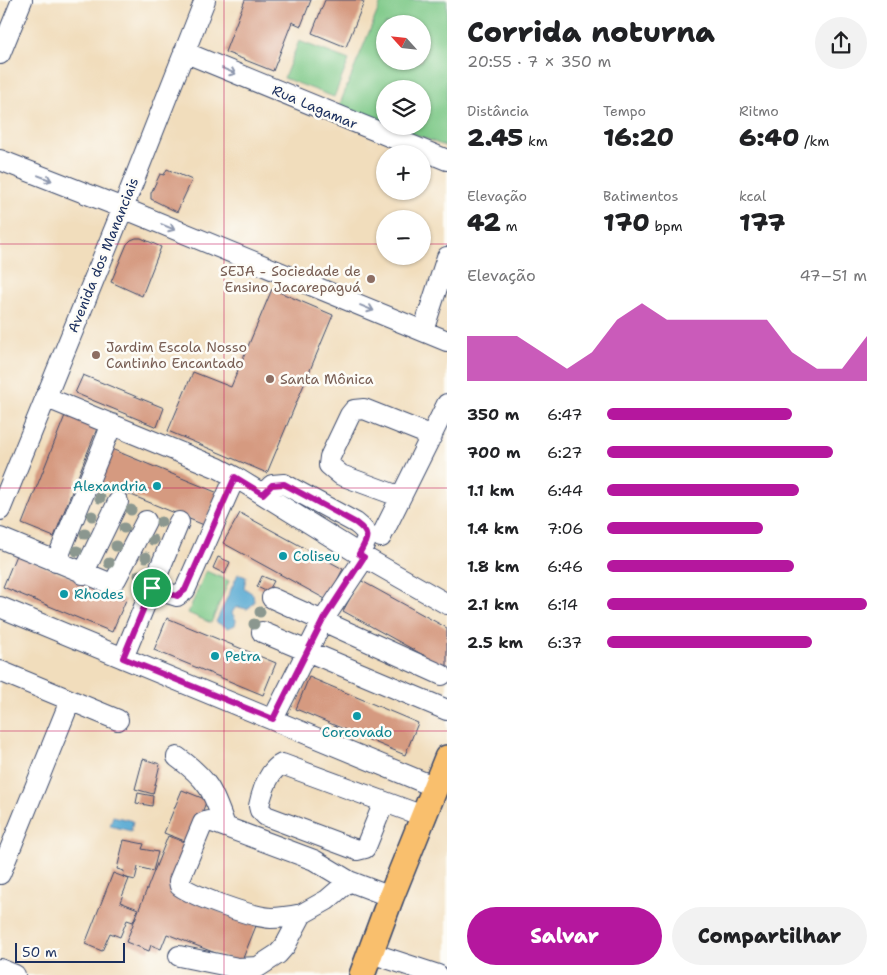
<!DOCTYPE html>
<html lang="pt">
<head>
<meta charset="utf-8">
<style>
	body { margin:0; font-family:"Shantell Sans",sans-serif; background:#f2f2f2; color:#202124; height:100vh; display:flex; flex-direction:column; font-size:19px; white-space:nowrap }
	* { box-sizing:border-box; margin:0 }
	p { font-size:16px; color:#757577 }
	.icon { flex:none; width:28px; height:28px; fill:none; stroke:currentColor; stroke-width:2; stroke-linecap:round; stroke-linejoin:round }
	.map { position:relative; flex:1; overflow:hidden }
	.drawer { display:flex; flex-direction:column; background:#fff; width:440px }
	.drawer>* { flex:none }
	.needle { width:32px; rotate:297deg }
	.fabs { position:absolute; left:376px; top:15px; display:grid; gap:10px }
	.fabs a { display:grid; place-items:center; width:55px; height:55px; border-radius:50%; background:#fff; box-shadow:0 1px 4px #0004; font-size:25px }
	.scale { position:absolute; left:15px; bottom:12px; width:110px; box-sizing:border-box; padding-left:5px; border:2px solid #1b2f5e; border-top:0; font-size:14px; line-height:18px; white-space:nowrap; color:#1b2f5e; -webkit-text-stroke:4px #fdfcf7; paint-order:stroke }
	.pin { position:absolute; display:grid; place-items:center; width:42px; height:42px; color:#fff; margin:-21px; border:2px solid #fff; border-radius:50%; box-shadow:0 1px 5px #0007 }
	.round { display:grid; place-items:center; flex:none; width:52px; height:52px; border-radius:26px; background:#f2f2f2 }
	.head { display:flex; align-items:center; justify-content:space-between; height:85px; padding:0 20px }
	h1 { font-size:28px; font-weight:800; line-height:38px }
	.metrics { display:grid; grid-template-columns:repeat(3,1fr); gap:8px; height:85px; padding:5px 20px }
	.metrics div { display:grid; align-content:center }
	.metrics b { font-size:25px; font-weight:800 }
	.metrics small { font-size:14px; font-weight:400 }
	.metrics p { font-size:14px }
	.chart { height:140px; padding:10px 20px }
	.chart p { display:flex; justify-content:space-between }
	.chart svg { width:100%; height:90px; margin-top:5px; fill:#b5179e; opacity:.7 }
	.button { display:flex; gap:10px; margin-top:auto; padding:10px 20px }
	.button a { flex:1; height:58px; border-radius:30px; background:#b5179e; color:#fff; font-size:20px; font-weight:800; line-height:58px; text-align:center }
	.button a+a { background:#f2f2f2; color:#202124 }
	ul { padding:0 20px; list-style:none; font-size:16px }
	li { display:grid; grid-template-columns:80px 60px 1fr; align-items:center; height:38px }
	li i { height:12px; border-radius:6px; background:#b5179e }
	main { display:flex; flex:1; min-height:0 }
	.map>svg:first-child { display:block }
</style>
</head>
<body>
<main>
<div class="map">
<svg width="447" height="975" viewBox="0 0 447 975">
	<rect width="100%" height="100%" fill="#fdfcf7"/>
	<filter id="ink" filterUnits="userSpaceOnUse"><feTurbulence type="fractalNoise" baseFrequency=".02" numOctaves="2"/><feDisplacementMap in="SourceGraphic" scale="10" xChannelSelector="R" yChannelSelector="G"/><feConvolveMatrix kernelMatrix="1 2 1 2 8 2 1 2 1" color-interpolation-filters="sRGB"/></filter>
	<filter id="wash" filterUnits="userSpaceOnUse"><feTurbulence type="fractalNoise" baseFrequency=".0096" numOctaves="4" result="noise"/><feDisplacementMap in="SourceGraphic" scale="20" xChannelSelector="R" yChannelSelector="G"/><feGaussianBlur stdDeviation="1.12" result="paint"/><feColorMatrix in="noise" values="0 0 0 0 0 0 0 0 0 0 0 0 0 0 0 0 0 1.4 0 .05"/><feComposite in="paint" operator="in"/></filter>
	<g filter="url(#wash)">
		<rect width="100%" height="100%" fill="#f1ddbc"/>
		<path fill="#7bc886" stroke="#4b7c72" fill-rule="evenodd" d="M382,0H447V147L393,126H422V89H385V123L339,106ZM385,24H422V61H385Z
			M299,41L349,60L334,97L284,78Z
			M206,571L229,581L211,623L188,613Z"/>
		<path fill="#57a9d2" stroke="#396c98" d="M238,574L246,577L244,588L253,594L254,602L251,606L247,609L238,607L235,608L232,613L236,620L235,625L228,628L216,622Z
			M113,816L133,821L131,831L110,826Z"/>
		<g id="blocks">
			<path fill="#d59a80" d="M245,0H311L301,26L292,22L273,71L225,52Z
				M325,0H359L364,2L346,47L312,33Z
				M167,169L192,180L177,212L151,199V193L160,174L164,175Z
				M136,238H141L161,247L142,296L111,282L127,244L131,240Z
				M272,289L333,315L267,473L168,431L193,372L231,387Z
				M83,375L164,408L157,427L75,393Z
				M66,413L98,426L54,537L22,524Z
				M109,448L218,493L204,525L95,480Z
				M240,513L343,569L327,600L223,543Z
				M16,555L126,600L112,632L3,587Z
				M218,557L230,562L225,574L213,568Z
				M262,576L274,581L268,592L257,587Z
				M360,580L447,628V668L343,611Z
				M167,618L276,663L263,695L154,650Z
				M309,677L418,723L405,755L296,709Z
				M143,759L160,764L153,794L135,789Z
				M182,790L207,800L190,843L164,833Z
				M138,793L153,796L152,806L136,803Z
				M168,836L192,845L173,893L256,926L241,963L167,934L161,949L151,945L149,951L126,942Z
				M124,840L144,844L142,849L158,852L153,871L138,867L135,880L123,877L124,871L117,869Z
				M113,873L129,879L120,902L138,909L133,922L127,920L120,937L110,933L102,951L85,944Z"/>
		</g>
	</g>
	<g filter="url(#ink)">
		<use href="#blocks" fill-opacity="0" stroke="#3b496c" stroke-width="1"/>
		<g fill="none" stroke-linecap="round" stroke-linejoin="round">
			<defs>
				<path id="minor" d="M184,52L447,160
					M0,54L22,0
					M0,160L123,208L447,341
					M423,331L447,257
					M45,397L218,468L235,477L359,554L447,604
					M263,494L272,485L284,484L356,523C372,535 367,539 359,554
					M401,497L341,475L329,465L330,457L350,415L354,410L364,409L432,436
					M0,510L123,208L205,0
					M381,537L447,404
					M0,538L109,583L116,579L146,521
					M56,562L112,424
					M83,574L118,502
					M152,588L177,596L185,590L235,477
					M272,598L442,675
					M0,607L435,787
					M262,632L447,710
					M123,658L179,522
					M0,671L118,720
					M273,719L323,620L365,557
					M177,757C208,779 213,791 225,826
					M384,802L367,844L365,848L357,850L266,816L260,810L259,806C262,792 269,770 282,764L423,816
					M0,874L70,701
					M302,914C292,916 281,918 271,918C251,917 196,897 180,886L179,881L203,823L208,821L215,823L314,860L349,881L391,897
					M371,953L438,975
					M179,956L238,968L258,967L278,954L285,946L302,914L327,900L349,881
					M0,969L15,975"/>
				<path id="major" d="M362,975L391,897L447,758"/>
			</defs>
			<use href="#minor" stroke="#3b496c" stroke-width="22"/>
			<use href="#major" stroke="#3b496c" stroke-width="28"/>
			<use href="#minor" stroke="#fff" stroke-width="20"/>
			<use href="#major" stroke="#f9bf6d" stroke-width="25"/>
		</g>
		<g fill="#8b978f">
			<circle cx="100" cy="498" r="5.5"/>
			<circle cx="131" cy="510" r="5.5"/>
			<circle cx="92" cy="516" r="5.5"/>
			<circle cx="161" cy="522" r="5.5"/>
			<circle cx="124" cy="528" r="5.5"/>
			<circle cx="85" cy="534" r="5.5"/>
			<circle cx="153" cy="540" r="5.5"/>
			<circle cx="116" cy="546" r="5.5"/>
			<circle cx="77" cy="551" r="5.5"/>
			<circle cx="146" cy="557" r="5.5"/>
			<circle cx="109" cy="563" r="5.5"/>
			<circle cx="139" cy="575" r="5.5"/>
			<circle cx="260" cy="612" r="5.5"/>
			<circle cx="254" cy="624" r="5.5"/>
		</g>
		<defs><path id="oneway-shaft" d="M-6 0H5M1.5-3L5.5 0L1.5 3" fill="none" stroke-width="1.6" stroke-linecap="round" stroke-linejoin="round" transform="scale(1.25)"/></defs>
		<g stroke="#8d97ae">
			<use href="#oneway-shaft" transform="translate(229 71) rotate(23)"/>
			<use href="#oneway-shaft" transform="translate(45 178) rotate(21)"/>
			<use href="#oneway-shaft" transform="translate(168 227) rotate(23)"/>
			<use href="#oneway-shaft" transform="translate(367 308) rotate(22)"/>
		</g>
	</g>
	<g fill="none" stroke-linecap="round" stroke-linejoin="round" filter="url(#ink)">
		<defs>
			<path id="route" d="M235,477L263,494L272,485L284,484L356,523C372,535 367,539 359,554L364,557L323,620L273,719L123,658L152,588L177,596L185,590Z"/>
		</defs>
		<use href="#route" stroke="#fff" stroke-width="10"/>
		<use href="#route" stroke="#b5179e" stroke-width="6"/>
	</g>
	<path fill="none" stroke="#c2185b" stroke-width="1" stroke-opacity="0.55" d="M224,0V975M0,244H385M422,244H447M0,488H447M0,731H447"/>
	<g fill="#8d6e63" stroke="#fdfcf7" stroke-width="2">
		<circle cx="371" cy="279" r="5"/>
		<circle cx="96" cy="355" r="5"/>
		<circle cx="270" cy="379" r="5"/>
	</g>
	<g fill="#0f9aa8" stroke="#fdfcf7" stroke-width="2">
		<circle cx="157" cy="486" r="5"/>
		<circle cx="283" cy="556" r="5"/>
		<circle cx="64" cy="594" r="5"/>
		<circle cx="215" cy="656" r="5"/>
		<circle cx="357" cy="716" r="5"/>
	</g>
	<g text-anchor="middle" stroke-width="5" stroke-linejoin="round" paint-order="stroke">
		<g font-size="14" fill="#1b2f5e" stroke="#fdfcf7">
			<text transform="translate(315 107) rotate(23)" y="5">Rua Lagamar</text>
			<text transform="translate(103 255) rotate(-68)" y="5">Avenida dos Mananciais</text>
		</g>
		<g font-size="14" fill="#785e54" stroke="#fdfcf7" text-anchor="start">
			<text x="361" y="276" text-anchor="end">SEJA - Sociedade de<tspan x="361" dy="16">Ensino Jacarepaguá</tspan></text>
			<text x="106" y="352">Jardim Escola Nosso<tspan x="106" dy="16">Cantinho Encantado</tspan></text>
			<text x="280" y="384">Santa Mônica</text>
		</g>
		<g font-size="14" fill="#0d838f" stroke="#fdfcf7" text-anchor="start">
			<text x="147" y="491" text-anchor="end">Alexandria</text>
			<text x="293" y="561">Coliseu</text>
			<text x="74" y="599">Rhodes</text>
			<text x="225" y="661">Petra</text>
			<text x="357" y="737" text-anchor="middle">Corcovado</text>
		</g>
	</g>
</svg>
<div class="fabs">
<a><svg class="needle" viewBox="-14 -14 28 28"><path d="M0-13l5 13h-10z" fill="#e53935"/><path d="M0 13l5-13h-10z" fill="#757577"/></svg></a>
<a><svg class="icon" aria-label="layers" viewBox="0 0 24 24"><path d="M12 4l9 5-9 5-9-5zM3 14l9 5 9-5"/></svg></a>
<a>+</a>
<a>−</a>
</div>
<div class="scale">50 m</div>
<div class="pin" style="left:152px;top:588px;background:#1e9e55"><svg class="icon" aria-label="arrive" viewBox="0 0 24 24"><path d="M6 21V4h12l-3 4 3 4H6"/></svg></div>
</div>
<section class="drawer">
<div class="head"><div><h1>Corrida noturna</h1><p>20:55 · 7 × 350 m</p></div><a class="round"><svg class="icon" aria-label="share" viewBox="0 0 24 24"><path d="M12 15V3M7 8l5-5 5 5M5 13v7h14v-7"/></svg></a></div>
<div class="metrics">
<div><p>Distância</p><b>2.45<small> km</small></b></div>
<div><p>Tempo</p><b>16:20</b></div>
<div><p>Ritmo</p><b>6:40<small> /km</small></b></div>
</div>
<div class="metrics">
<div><p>Elevação</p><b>42<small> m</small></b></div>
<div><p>Batimentos</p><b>170<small> bpm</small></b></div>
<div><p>kcal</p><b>177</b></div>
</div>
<div class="chart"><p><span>Elevação</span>47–51 m</p>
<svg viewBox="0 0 160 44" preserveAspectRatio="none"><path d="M0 44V22L10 22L20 22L30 30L40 38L50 30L60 14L70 6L80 14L90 14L100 14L110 14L120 14L130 30L140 38L150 38L160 22V44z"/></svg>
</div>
<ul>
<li><b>350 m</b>6:47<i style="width:71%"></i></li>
<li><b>700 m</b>6:27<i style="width:87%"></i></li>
<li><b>1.1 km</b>6:44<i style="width:74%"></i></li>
<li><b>1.4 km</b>7:06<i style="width:60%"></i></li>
<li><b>1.8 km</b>6:46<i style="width:72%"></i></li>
<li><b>2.1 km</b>6:14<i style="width:100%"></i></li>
<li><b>2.5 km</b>6:37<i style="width:79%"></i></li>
</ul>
<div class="button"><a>Salvar</a><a>Compartilhar</a></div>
</section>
</main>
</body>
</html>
